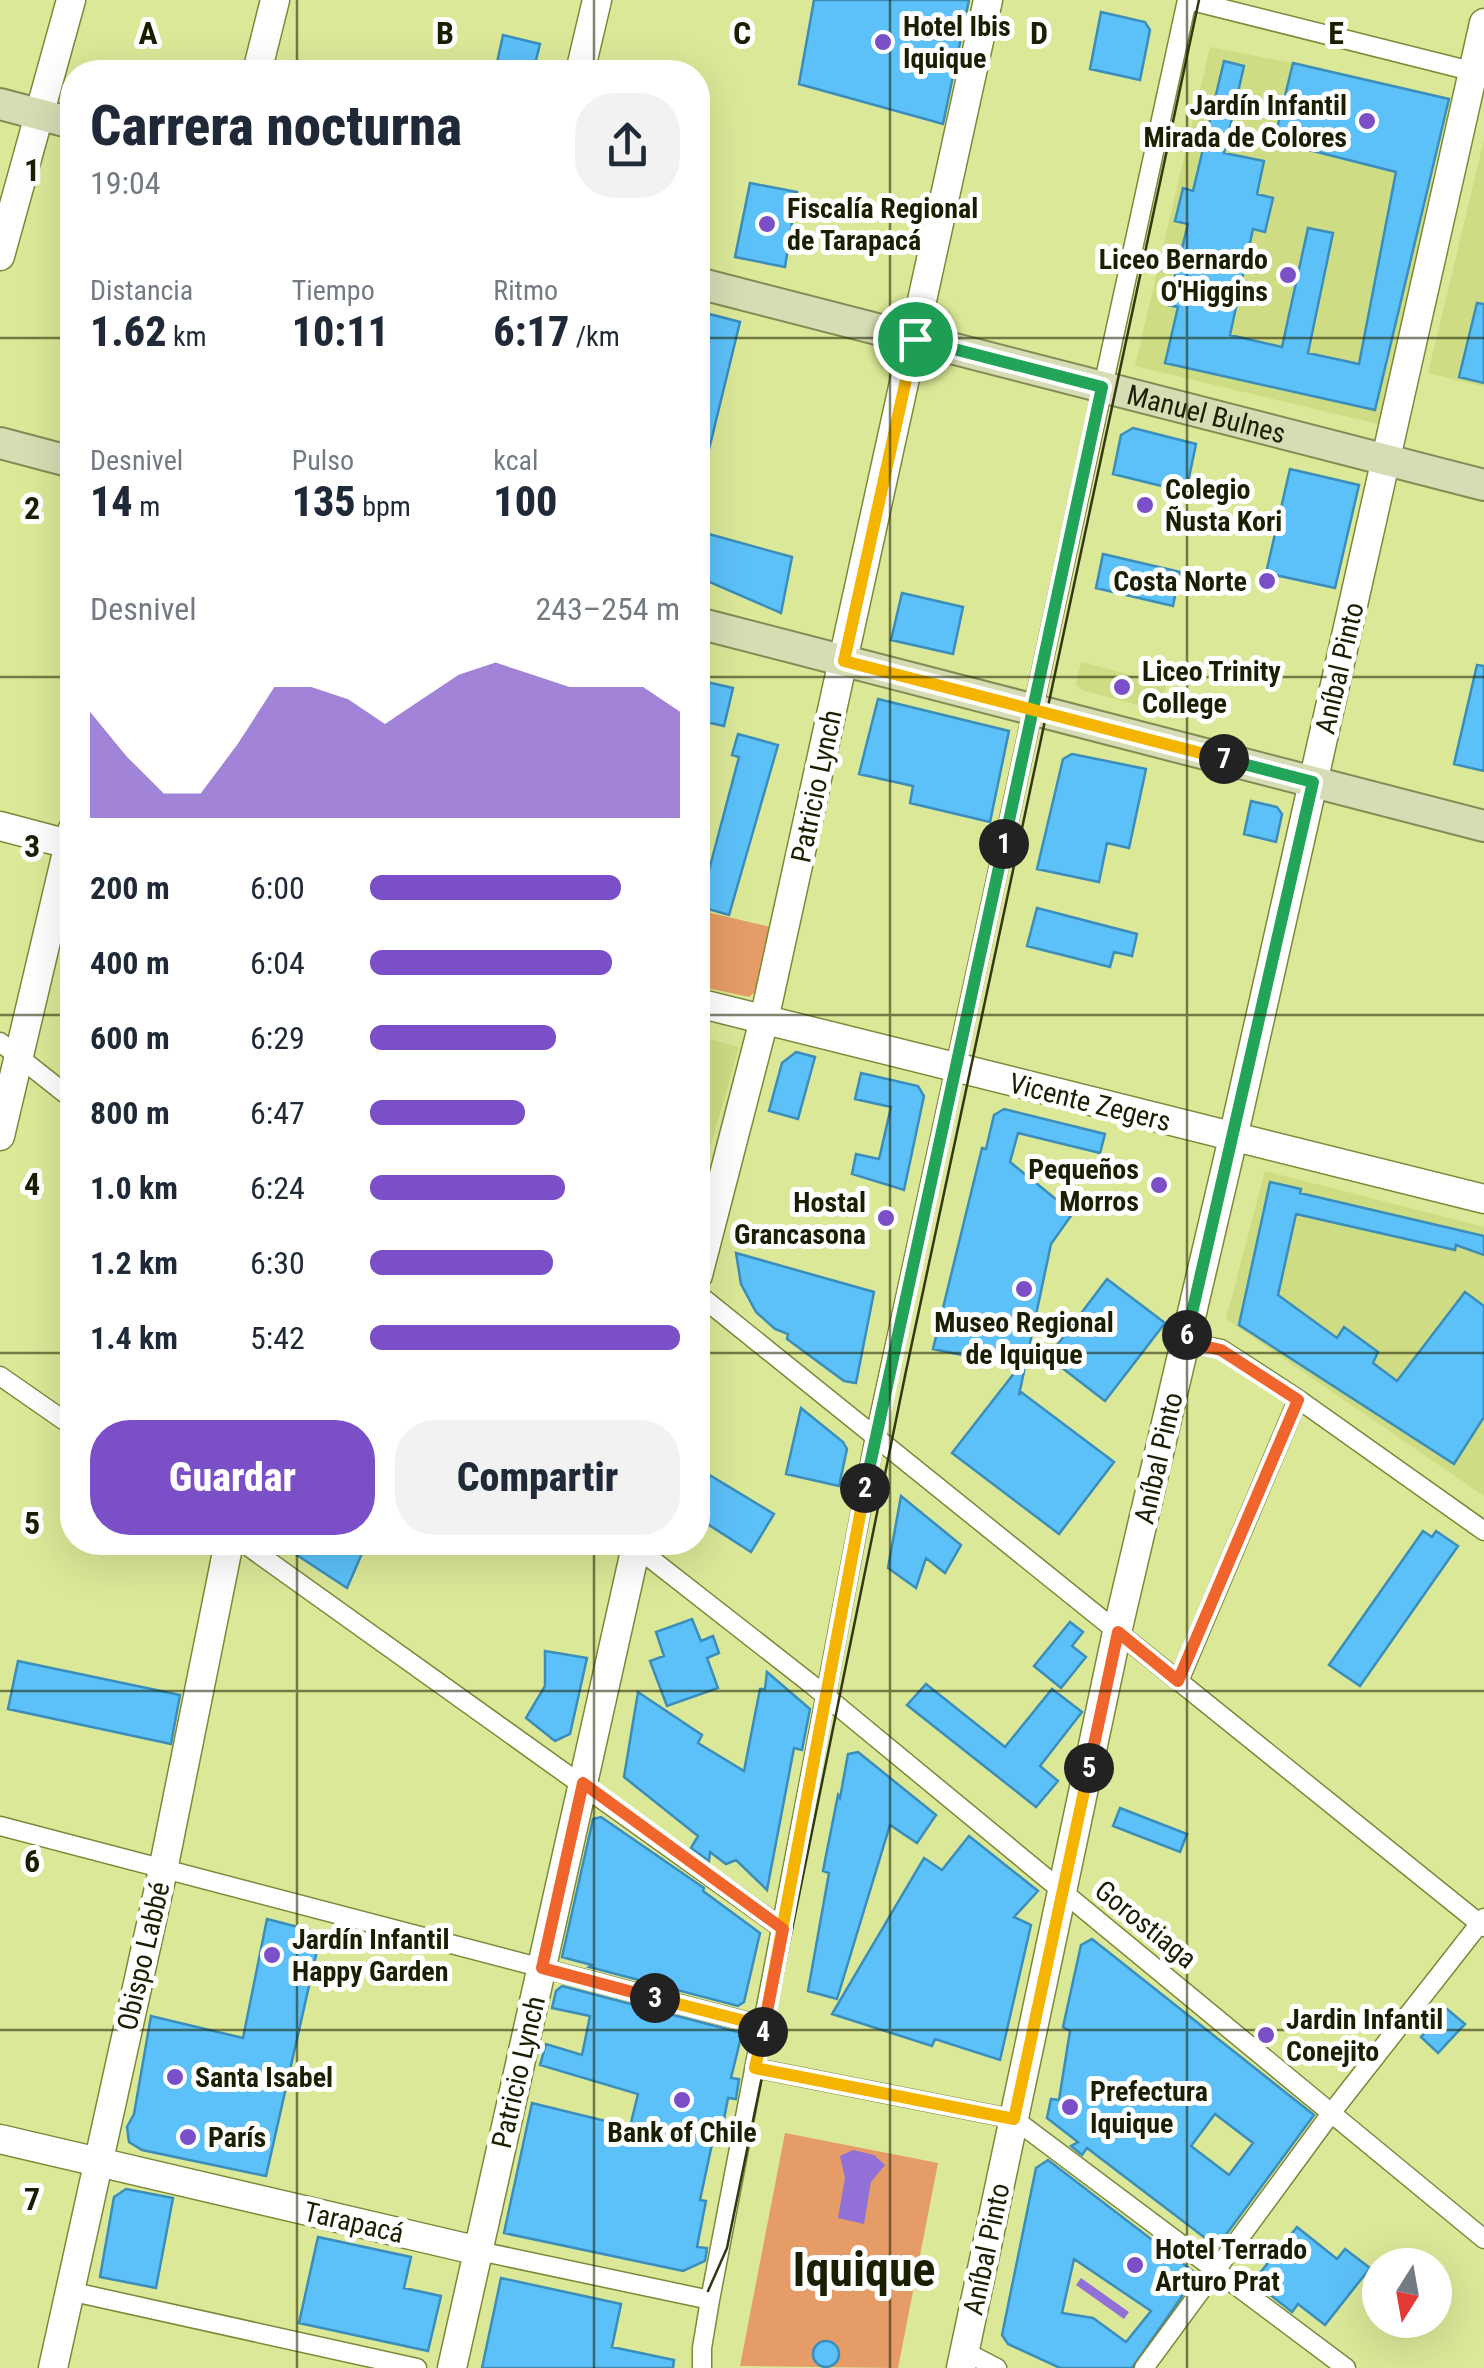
<!DOCTYPE html>
<html lang="es">
<head>
<meta charset="utf-8">
<style>
	body { margin:0; font-family:"Roboto Condensed",sans-serif; background:#f2f2f3; color:#1f2937; height:100vh; display:flex; flex-direction:column; font-size:38px; white-space:nowrap }
	* { box-sizing:border-box; margin:0 }
	p { font-size:32px; color:#747a83 }
	.icon { flex:none; width:55px; height:55px; fill:none; stroke:currentColor; stroke-width:2; stroke-linecap:round; stroke-linejoin:round }
	.map { position:relative; flex:1; overflow:hidden }
	.side { position:absolute; left:60px; top:60px; width:650px; height:1495px; display:flex; flex-direction:column; background:#fff; border-radius:40px; box-shadow:0 10px 40px #0002 }
	.side>* { flex:none }
	.needle { width:65px; rotate:191deg }
	.controls { position:absolute; left:1362px; top:2248px; display:grid; gap:20px }
	.controls a { display:grid; place-items:center; width:90px; height:90px; border-radius:50%; background:#fff; box-shadow:0 10px 40px #0002; font-size:50px }
	.pin { position:absolute; display:grid; place-items:center; width:85px; height:85px; color:#fff; margin:-42px; border:5px solid #fff; border-radius:50%; box-shadow:0 2px 10px #0007 }
	.km { position:absolute; width:50px; height:50px; margin:-25px; border-radius:50%; background:#222; color:#fff; font-size:28px; line-height:50px; text-align:center }
	.round { display:grid; place-items:center; flex:none; width:105px; height:105px; border-radius:40px; background:#f2f2f3 }
	.overview { display:flex; align-items:center; justify-content:space-between; height:170px; padding:0 30px }
	h1 { font-size:55px; font-weight:800; line-height:75px }
	.stats { display:grid; grid-template-columns:repeat(3,1fr); gap:15px; height:170px; padding:10px 30px }
	.stats div { display:grid; align-content:center }
	.stats b { font-size:42px; font-weight:800 }
	.stats small { font-size:28px; font-weight:400 }
	.stats p { font-size:28px }
	.chart { height:280px; padding:20px 30px }
	.chart p { display:flex; justify-content:space-between }
	.chart svg { width:100%; height:180px; margin-top:10px; fill:#7a4fc8; opacity:.7 }
	.action { display:flex; gap:20px; margin-top:auto; padding:20px 30px }
	.action a { flex:1; height:115px; border-radius:40px; background:#7a4fc8; color:#fff; font-size:40px; font-weight:800; line-height:115px; text-align:center }
	.action a+a { background:#f2f2f3; color:#1f2937 }
	ul { padding:0 30px; list-style:none; font-size:32px }
	li { display:grid; grid-template-columns:160px 120px 1fr; align-items:center; height:75px }
	li i { height:25px; border-radius:12px; background:#7a4fc8 }
	.map>svg:first-child { display:block }
</style>
</head>
<body>
<div class="map">
<svg width="1484" height="2368" viewBox="0 0 1484 2368">
	<rect width="100%" height="100%" fill="#dbe897"/>
	<path fill="#cedc83" d="M1210,47L1293,63L1274,141L1440,184L1386,426L1135,366Z
		M1484,140V387L1428,373Z
		M1081,662L1166,684L1161,711L1081,690L1076,684Z
		M698,1036L739,1047L707,1158L698,1154Z
		M1265,1171L1484,1227V1496L1226,1319Z"/>
	<path fill="#e59c66" d="M698,910L775,928L760,988L749,997L698,986Z
		M785,2133L938,2163L898,2368L740,2366Z"/>
	<path fill="#9170d8" d="M853,2150L874,2155L885,2165L871,2182L864,2224L838,2218L845,2178L840,2156Z
		M1081,2278L1129,2312L1124,2319L1076,2285Z"/>
	<path fill="#5cc1f9" stroke="#3b8dba" stroke-width="2.5" fill-rule="evenodd" d="M814,0H969L943,124L799,84Z
		M1101,12L1145,22L1150,30L1140,80L1090,69Z
		M503,35L540,44L533,72H495Z
		M1224,61L1244,66L1224,153L1264,161L1257,194L1273,198L1265,232L1253,229L1230,335L1282,347L1308,228L1333,233L1308,353L1359,364L1396,172L1274,141L1293,63L1449,99L1375,410L1165,363L1178,307L1168,305L1188,224L1175,221L1183,188L1193,191Z
		M750,183L797,192L785,267L735,257Z
		M1477,303L1484,304V383L1459,377Z
		M698,311L740,322L704,470H698Z
		M1133,428L1196,444L1186,492L1113,474L1121,435Z
		M1290,469L1359,485L1335,588L1266,573Z
		M698,531L792,557L781,613L698,577Z
		M1103,554L1180,572L1173,606L1096,588Z
		M902,593L963,607L953,654L891,640Z
		M1477,665L1484,666V771L1454,764Z
		M698,680L733,688L724,726L706,722L708,714L698,712Z
		M878,699L1009,731L990,822L910,803L913,786L859,774Z
		M738,734L778,745L729,915L698,906V887L704,889L739,757L732,755Z
		M1072,754L1146,769L1129,848L1107,843L1099,882L1037,869L1063,759Z
		M1251,801L1277,807L1282,814L1276,842L1244,834Z
		M1037,908L1137,934L1132,956L1114,952L1110,967L1027,946Z
		M796,1052L815,1057L798,1119L769,1111L782,1063Z
		M861,1073L918,1086L924,1096L904,1190L852,1174L856,1154L879,1159L891,1107L855,1099Z
		M1004,1109L1105,1134L1100,1153L1018,1133L1010,1162L1073,1213L1051,1244L1019,1395L1021,1392L1114,1462L1059,1534L952,1453L1019,1367L933,1349L982,1148L986,1149L994,1115Z
		M1270,1182L1301,1189L1300,1193L1484,1236V1255L1456,1245L1455,1250L1296,1214L1278,1295L1337,1338L1344,1327L1378,1352L1373,1363L1397,1381L1465,1292L1484,1306V1417L1454,1464L1239,1325Z
		M736,1253L874,1292L856,1383L844,1381L787,1339L788,1334L775,1329L756,1312L741,1284Z
		M1107,1279L1165,1323L1105,1401L1048,1357Z
		M801,1408L843,1442L847,1449L839,1486L786,1474Z
		M698,1468L774,1514L751,1552L698,1518Z
		M901,1496L961,1545L945,1573L926,1558L916,1588L888,1568Z
		M1423,1531L1432,1537L1436,1531L1458,1546L1360,1686L1329,1665Z
		M277,1542H367L347,1588Z
		M692,1619L701,1641L713,1636L719,1653L707,1658L718,1688L667,1706L650,1661L664,1656L656,1632Z
		M1070,1622L1083,1632L1072,1646L1086,1657L1061,1688L1034,1666Z
		M545,1651L587,1658L570,1734L555,1741L526,1718L545,1686Z
		M18,1661L180,1695L171,1744L8,1709Z
		M767,1672L810,1709L802,1750L794,1748L767,1890L736,1860L726,1864L710,1852L709,1861L691,1848L698,1836L624,1777L638,1692L702,1735L698,1743L744,1771L760,1689H765Z
		M926,1684L1005,1747L1052,1689L1082,1712L1040,1766L1058,1781L1036,1807L907,1705Z
		M858,1752L936,1815L917,1843L890,1825L837,1999L808,1991L829,1873L823,1871L838,1795L840,1798L848,1754Z
		M1120,1808L1187,1834L1180,1852L1113,1826Z
		M601,1817L704,1888L703,1891L760,1933L744,2002L738,2006L589,1967L592,1965L562,1957L593,1819Z
		M969,1836L1038,1891L1014,1917L1031,1925L1000,2060L935,2039L932,2046L832,2014L924,1858L942,1870Z
		M267,1919L321,1933L266,2176L142,2150L129,2142L127,2127L134,2114L151,2016L243,2038Z
		M1092,1939L1314,2115L1217,2247L1087,2148L1082,2155L1071,2146L1078,2142L1047,2118L1051,2099L1059,2100L1070,2031L1063,2027L1081,1945ZM1215,2114L1253,2143L1229,2175L1191,2146Z
		M562,1986L742,2033L731,2078L739,2079L736,2099L728,2098L719,2146L712,2144L700,2200L706,2201L697,2247L707,2248L705,2261L683,2271L504,2233L532,2103L630,2127L638,2094L540,2065L546,2044L582,2055L590,2016L552,2008L556,1991Z
		M1447,2009L1465,2024L1438,2053L1421,2037Z
		M1048,2160L1194,2272V2279L1132,2368H1060L1008,2344L1002,2335L1036,2168ZM1074,2259L1151,2311L1126,2342L1093,2318L1062,2313Z
		M126,2189L173,2198L156,2288L100,2277L114,2197Z
		M1297,2227L1337,2259L1345,2249L1370,2268L1325,2325L1298,2304L1292,2312L1269,2294L1274,2287L1259,2274Z
		M318,2237L411,2257L404,2288L441,2296L428,2351L299,2323Z
		M501,2278L621,2304L612,2347L674,2360L673,2368H482Z
		M813 2354a13 13 0 1 1 26 0a13 13 0 1 1-26 0Z"/>
	<g fill="none" stroke-linecap="round" stroke-linejoin="round">
		<defs>
			<path id="street" d="M1188,0L1479,73
				M0,1042L72,1099
				M698,1294L1484,1927
				M1185,1342L1221,1349L1298,1399L1484,1531
				M0,1376L72,1426
				M242,1542L783,1929
				M632,1544L811,1684L1484,2239
				M1179,1681L1298,1399
				M0,1826L764,2026
				M755,2068L1014,2119L1346,2368
				M479,2251L710,2300
				M69,2291L417,2368
				M964,2351L997,2368
				M702,2368V2348L710,2300L875,1437L1187,0
				M1144,2368L1332,2112L1484,1918"/>
			<path id="secondary" d="M257,72L275,0
				M580,72L597,0
				M0,256L71,0
				M0,826L72,845
				M698,1003L1484,1199
				M0,1136L72,831
				M698,1275L764,1020L988,0
				M0,2139L479,2251
				M53,2368L163,1870L229,1542
				M452,2368L637,1542
				M961,2368L1117,1632L1233,1138L1484,23"/>
			<g id="primary">
				<path d="M0,104L72,123"/>
				<path id="s1" d="M698,283L1484,485"/>
				<path d="M0,443L72,462"/>
				<path d="M698,623L1484,826"/>
			</g>
		</defs>
		<use href="#street" stroke="#7d8839" stroke-width="21"/>
		<use href="#secondary" stroke="#7d8839" stroke-width="31"/>
		<use href="#primary" stroke="#828b53" stroke-width="34"/>
		<use href="#street" stroke="#fff" stroke-width="18"/>
		<use href="#secondary" stroke="#fff" stroke-width="28"/>
		<use href="#primary" stroke="#d6dcb3" stroke-width="30"/>
		<path stroke="#333813" stroke-width="2.5" d="M708,2291L727,2248L906,1371L1199,0"/>
	</g>
	<g fill="none" stroke-linecap="round" stroke-linejoin="round">
		<defs>
			<path id="split-1" d="M915,339L1102,387L1004,844"/>
			<path id="split-2" d="M865,1488L1004,844"/>
			<path id="split-3" d="M655,1998L764,2026L865,1488"/>
			<path id="split-4" d="M655,1998L542,1968L583,1783L783,1929L763,2032"/>
			<path id="split-5" d="M763,2032L755,2068L1014,2119L1089,1768"/>
			<path id="split-6" d="M1089,1768L1118,1632L1178,1681L1298,1400L1221,1350L1185,1342L1187,1335"/>
			<path id="split-7" d="M1187,1335L1313,782L1224,759"/>
			<path id="split-8" d="M915,339L844,661L1224,759"/>
		</defs>
		<use href="#split-1" stroke="#fff" stroke-width="20"/>
		<use href="#split-2" stroke="#fff" stroke-width="20"/>
		<use href="#split-3" stroke="#fff" stroke-width="20"/>
		<use href="#split-4" stroke="#fff" stroke-width="20"/>
		<use href="#split-5" stroke="#fff" stroke-width="20"/>
		<use href="#split-6" stroke="#fff" stroke-width="20"/>
		<use href="#split-7" stroke="#fff" stroke-width="20"/>
		<use href="#split-8" stroke="#fff" stroke-width="20"/>
		<use href="#split-1" stroke="#22a559" stroke-width="12"/>
		<use href="#split-2" stroke="#22a559" stroke-width="12"/>
		<use href="#split-3" stroke="#f5b400" stroke-width="12"/>
		<use href="#split-4" stroke="#f0652b" stroke-width="12"/>
		<use href="#split-5" stroke="#f5b400" stroke-width="12"/>
		<use href="#split-6" stroke="#f0652b" stroke-width="12"/>
		<use href="#split-7" stroke="#22a559" stroke-width="12"/>
		<use href="#split-8" stroke="#f5b400" stroke-width="12"/>
	</g>
	<path fill="none" stroke="#1b1f00" stroke-width="2.5" stroke-opacity="0.55" d="M297,0V72M594,0V72M890,0V2368M1187,0V2368M0,338H72M698,338H1484M0,677H72M698,677H1484M0,1015H72M698,1015H1484M0,1353H72M698,1353H1484M297,1542V2368M594,1542V2368M0,1691H1484M0,2030H1484"/>
	<g fill="#7a4fc8" stroke="#fff" stroke-width="4">
		<circle cx="883" cy="42" r="10"/>
		<circle cx="1367" cy="121" r="10"/>
		<circle cx="767" cy="224" r="10"/>
		<circle cx="1288" cy="275" r="10"/>
		<circle cx="1145" cy="505" r="10"/>
		<circle cx="1267" cy="581" r="10"/>
		<circle cx="1122" cy="687" r="10"/>
		<circle cx="1159" cy="1185" r="10"/>
		<circle cx="886" cy="1218" r="10"/>
		<circle cx="1024" cy="1289" r="10"/>
		<circle cx="272" cy="1955" r="10"/>
		<circle cx="1266" cy="2035" r="10"/>
		<circle cx="175" cy="2077" r="10"/>
		<circle cx="682" cy="2100" r="10"/>
		<circle cx="1070" cy="2107" r="10"/>
		<circle cx="188" cy="2137" r="10"/>
		<circle cx="1135" cy="2265" r="10"/>
	</g>
	<g text-anchor="middle" stroke-width="10" stroke-linejoin="round" paint-order="stroke">
		<g font-size="28" font-weight="bold" fill="#1b1f00" stroke="#fff" text-anchor="start">
			<text x="903" y="36">Hotel Ibis<tspan x="903" dy="32">Iquique</tspan></text>
			<text x="1347" y="115" text-anchor="end">Jardín Infantil<tspan x="1347" dy="32">Mirada de Colores</tspan></text>
			<text x="787" y="218">Fiscalía Regional<tspan x="787" dy="32">de Tarapacá</tspan></text>
			<text x="1268" y="269" text-anchor="end">Liceo Bernardo<tspan x="1268" dy="32">O'Higgins</tspan></text>
			<text x="1165" y="499">Colegio<tspan x="1165" dy="32">Ñusta Kori</tspan></text>
			<text x="1247" y="591" text-anchor="end">Costa Norte</text>
			<text x="1142" y="681">Liceo Trinity<tspan x="1142" dy="32">College</tspan></text>
			<text x="1139" y="1179" text-anchor="end">Pequeños<tspan x="1139" dy="32">Morros</tspan></text>
			<text x="866" y="1212" text-anchor="end">Hostal<tspan x="866" dy="32">Grancasona</tspan></text>
			<text x="1024" y="1332" text-anchor="middle">Museo Regional<tspan x="1024" dy="32">de Iquique</tspan></text>
			<text x="292" y="1949">Jardín Infantil<tspan x="292" dy="32">Happy Garden</tspan></text>
			<text x="1286" y="2029">Jardin Infantil<tspan x="1286" dy="32">Conejito</tspan></text>
			<text x="195" y="2087">Santa Isabel</text>
			<text x="1090" y="2101">Prefectura<tspan x="1090" dy="32">Iquique</tspan></text>
			<text x="682" y="2142" text-anchor="middle">Bank of Chile</text>
			<text x="208" y="2147">París</text>
			<text x="1155" y="2259">Hotel Terrado<tspan x="1155" dy="32">Arturo Prat</tspan></text>
		</g>
		<g font-size="28" fill="#1b1f00" stroke="#fff">
			<text dy="10" stroke="none"><textPath href="#s1" startOffset="525">Manuel Bulnes</textPath></text>
			<text transform="translate(1339 668) rotate(-77)" y="10">Aníbal Pinto</text>
			<text transform="translate(816 786) rotate(-78)" y="10">Patricio Lynch</text>
			<text transform="translate(1090 1102) rotate(14)" y="10">Vicente Zegers</text>
			<text transform="translate(1158 1458) rotate(-77)" y="10">Aníbal Pinto</text>
			<text transform="translate(1146 1924) rotate(39)" y="10">Gorostiaga</text>
			<text transform="translate(143 1956) rotate(-77)" y="10">Obispo Labbé</text>
			<text transform="translate(518 2072) rotate(-77)" y="10">Patricio Lynch</text>
			<text transform="translate(354 2222) rotate(13)" y="10">Tarapacá</text>
			<text transform="translate(986 2249) rotate(-78)" y="10">Aníbal Pinto</text>
		</g>
		<g font-size="48" font-weight="bold" fill="#1b1f00" stroke="#fff">
			<text x="864" y="2286">Iquique</text>
		</g>
	</g>
	<g font-size="32" text-anchor="middle" font-weight="bold" fill="#1b1f00" stroke="#fff" stroke-width="10" stroke-linejoin="round" paint-order="stroke">
		<text x="148" y="44">A</text>
		<text x="445" y="44">B</text>
		<text x="742" y="44">C</text>
		<text x="1039" y="44">D</text>
		<text x="1336" y="44">E</text>
		<text x="32" y="181">1</text>
		<text x="32" y="519">2</text>
		<text x="32" y="857">3</text>
		<text x="32" y="1195">4</text>
		<text x="32" y="1534">5</text>
		<text x="32" y="1872">6</text>
		<text x="32" y="2210">7</text>
	</g>
</svg>
<div class="controls">
<a><svg class="needle" viewBox="-14 -14 28 28"><path d="M0-13l5 13h-10z" fill="#e53935"/><path d="M0 13l5-13h-10z" fill="#747a83"/></svg></a>
</div>
<div class="pin" style="left:915px;top:339px;background:#1e9e55"><svg class="icon" aria-label="arrive" viewBox="0 0 24 24"><path d="M6 21V4h12l-3 4 3 4H6"/></svg></div>
<b class="km" style="left:1004px;top:844px">1</b>
<b class="km" style="left:865px;top:1488px">2</b>
<b class="km" style="left:655px;top:1998px">3</b>
<b class="km" style="left:763px;top:2032px">4</b>
<b class="km" style="left:1089px;top:1768px">5</b>
<b class="km" style="left:1187px;top:1335px">6</b>
<b class="km" style="left:1224px;top:759px">7</b>
<section class="side">
<div class="overview"><div><h1>Carrera nocturna</h1><p>19:04</p></div><a class="round"><svg class="icon" aria-label="share" viewBox="0 0 24 24"><path d="M12 15V3M7 8l5-5 5 5M5 13v7h14v-7"/></svg></a></div>
<div class="stats">
<div><p>Distancia</p><b>1.62<small> km</small></b></div>
<div><p>Tiempo</p><b>10:11</b></div>
<div><p>Ritmo</p><b>6:17<small> /km</small></b></div>
</div>
<div class="stats">
<div><p>Desnivel</p><b>14<small> m</small></b></div>
<div><p>Pulso</p><b>135<small> bpm</small></b></div>
<div><p>kcal</p><b>100</b></div>
</div>
<div class="chart"><p><span>Desnivel</span>243–254 m</p>
<svg viewBox="0 0 160 44" preserveAspectRatio="none"><path d="M0 44V18L10 29L20 38L30 38L40 26L50 12L60 12L70 15L80 21L90 15L100 9L110 6L120 9L130 12L140 12L150 12L160 18V44z"/></svg>
</div>
<ul>
<li><b>200 m</b>6:00<i style="width:81%"></i></li>
<li><b>400 m</b>6:04<i style="width:78%"></i></li>
<li><b>600 m</b>6:29<i style="width:60%"></i></li>
<li><b>800 m</b>6:47<i style="width:50%"></i></li>
<li><b>1.0 km</b>6:24<i style="width:63%"></i></li>
<li><b>1.2 km</b>6:30<i style="width:59%"></i></li>
<li><b>1.4 km</b>5:42<i style="width:100%"></i></li>
</ul>
<div class="action"><a>Guardar</a><a>Compartir</a></div>
</section>
</div>
</body>
</html>
